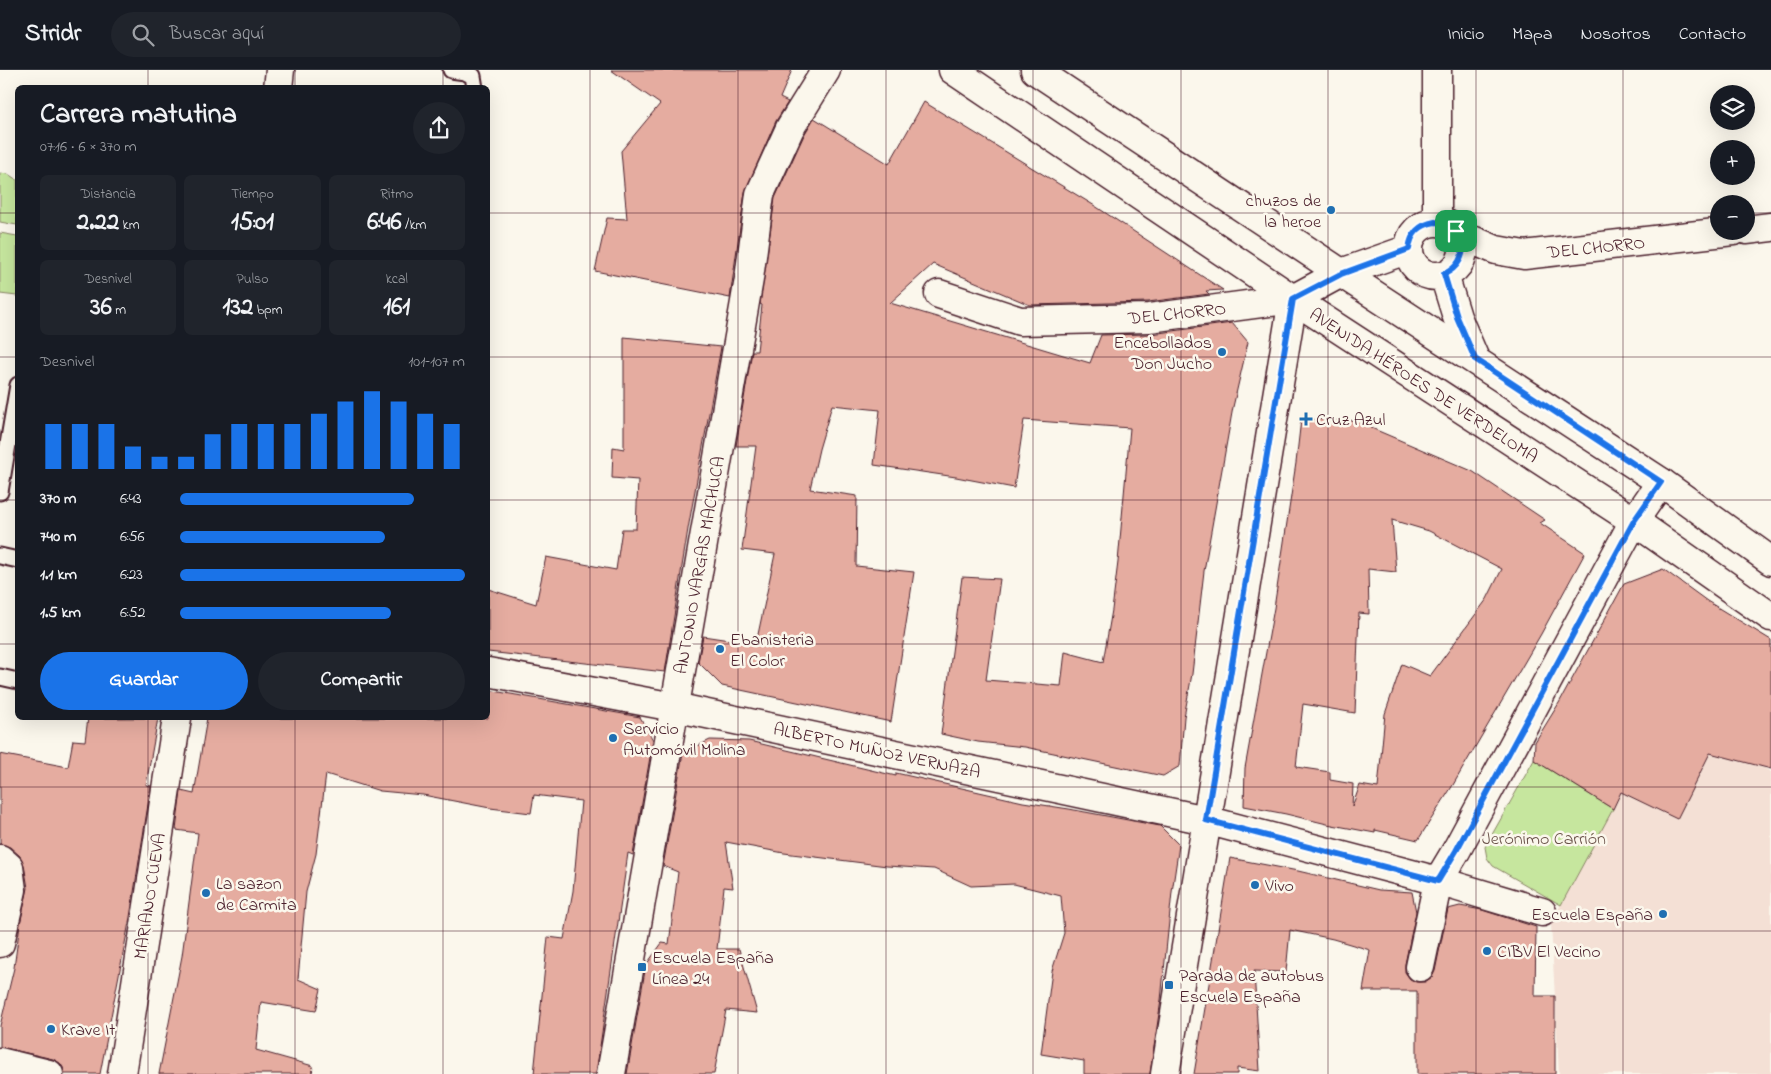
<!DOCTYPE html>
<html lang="es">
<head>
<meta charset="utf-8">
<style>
	body { margin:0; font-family:"Indie Flower",sans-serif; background:#20242c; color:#f1f3f6; height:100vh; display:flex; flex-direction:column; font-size:19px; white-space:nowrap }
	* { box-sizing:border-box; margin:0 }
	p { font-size:16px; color:#9ea1a6 }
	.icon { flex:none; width:28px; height:28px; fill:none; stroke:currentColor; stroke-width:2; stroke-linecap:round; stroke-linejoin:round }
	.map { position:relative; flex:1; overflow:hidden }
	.sheet { position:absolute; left:15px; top:15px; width:475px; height:635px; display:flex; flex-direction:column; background:#171b24; border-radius:8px; box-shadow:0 5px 20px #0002 }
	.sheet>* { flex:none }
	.buttons { position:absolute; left:1710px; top:15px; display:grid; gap:10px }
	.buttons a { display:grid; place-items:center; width:45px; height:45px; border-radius:50%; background:#171b24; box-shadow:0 5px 20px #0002; font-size:25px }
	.pin { position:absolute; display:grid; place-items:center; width:42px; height:42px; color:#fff; margin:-21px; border-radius:10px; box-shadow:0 2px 8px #0006 }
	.round { display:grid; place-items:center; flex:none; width:52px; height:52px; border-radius:26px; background:#20242c }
	.overview { display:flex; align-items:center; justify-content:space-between; height:85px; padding:0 25px }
	h1 { font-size:28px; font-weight:700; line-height:38px }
	.figures { display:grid; grid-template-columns:repeat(3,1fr); gap:8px; height:85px; padding:5px 25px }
	.figures div { display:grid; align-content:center; border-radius:8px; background:#20242c; text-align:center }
	.figures b { font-size:25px; font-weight:700 }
	.figures small { font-size:14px; font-weight:400 }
	.figures p { font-size:14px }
	.chart { height:140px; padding:10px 25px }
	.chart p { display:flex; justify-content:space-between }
	.chart svg { width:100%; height:90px; margin-top:5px; stroke:#1a73e8; stroke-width:6 }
	.button { display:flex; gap:10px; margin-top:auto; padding:10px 25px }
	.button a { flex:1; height:58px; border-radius:30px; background:#1a73e8; color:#fff; font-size:20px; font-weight:700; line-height:58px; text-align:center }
	.button a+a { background:#20242c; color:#f1f3f6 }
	ul { padding:0 25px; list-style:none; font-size:16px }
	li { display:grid; grid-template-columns:80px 60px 1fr; align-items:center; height:38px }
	li i { height:12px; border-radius:6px; background:#1a73e8 }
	header { display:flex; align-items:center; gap:30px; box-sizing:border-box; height:70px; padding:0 25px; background:#171b24; border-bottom:1px solid #363941 }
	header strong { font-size:24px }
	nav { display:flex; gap:28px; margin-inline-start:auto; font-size:18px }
	.search { width:350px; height:45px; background:#20242c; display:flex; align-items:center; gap:12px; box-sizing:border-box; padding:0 18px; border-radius:28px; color:#9ea1a6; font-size:19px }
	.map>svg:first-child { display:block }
</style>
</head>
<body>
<header>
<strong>Stridr</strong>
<div class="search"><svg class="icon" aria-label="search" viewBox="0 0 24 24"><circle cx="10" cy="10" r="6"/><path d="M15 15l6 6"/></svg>Buscar aquí</div>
<nav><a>Inicio</a><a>Mapa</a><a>Nosotros</a><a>Contacto</a></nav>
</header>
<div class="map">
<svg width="1771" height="1004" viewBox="0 0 1771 1004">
	<rect width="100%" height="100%" fill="#fbf7ec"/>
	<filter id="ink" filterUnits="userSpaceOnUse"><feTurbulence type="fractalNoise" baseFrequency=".02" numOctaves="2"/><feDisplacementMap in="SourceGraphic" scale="10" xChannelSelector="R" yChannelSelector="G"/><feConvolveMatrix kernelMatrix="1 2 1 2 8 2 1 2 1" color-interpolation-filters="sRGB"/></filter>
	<g filter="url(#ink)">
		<path fill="#f4e0d5" d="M1710,683L1761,696L1771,702V1004H1559L1551,853L1621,722L1677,749Z"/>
		<path fill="#c6e69e" stroke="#888264" d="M0,103L8,104L17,110V155L0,152Z
			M0,163L17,166V226L0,224Z
			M1534,690L1613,739L1561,835L1493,796L1487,788L1485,777Z"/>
		<path fill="#e5aca0" stroke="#4a1f2b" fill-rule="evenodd" d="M611,0H792L780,28L788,32L776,51L745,122L730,228L595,201L607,148L627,149L621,81L660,34Z
			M924,32L1095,136L1223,220L1206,221L1209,224L1148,232L1030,235L933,194L890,233L1090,293L1101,265L1151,264L1232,253L1248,272L1233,337L1204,501L1192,604L1184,647L1180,696L1163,706L1025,677L978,672L941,664L962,507L1000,509L986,610L1061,616L1065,582L1103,592L1112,540L1118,492L1130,358L1024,350L1014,418L956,407L874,395L880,340L832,335L819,379L810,419L857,426L856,496L914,502L891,652L722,616L698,592L703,566L756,574L775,484L742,480L756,376H736L752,281H757L762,235L760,234L775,128L804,65L814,48L889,94Z
			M624,267L721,277L688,459L665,602L488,582V519L536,534L546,487L616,500L622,459H636L638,410L612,408L613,377L624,379Z
			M1301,349L1370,351L1369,357L1472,401L1545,450L1540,453L1585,483L1541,564L1453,715L1418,770L1375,760V763L1327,754L1286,744L1244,736L1245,698L1274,538L1296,393ZM1392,450L1429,461L1502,499L1487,529L1430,606L1402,594L1385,644L1378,718L1360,715L1352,737L1353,714L1330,710V702L1296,697L1303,634L1355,643L1359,543L1369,544L1368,499L1396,502Z
			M1663,499L1707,531L1771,570V699L1710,683L1677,749L1621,722L1613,739L1534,690L1535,672L1559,633L1624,514Z
			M488,620L640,647L653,670L633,785L628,783L596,1004H534L548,867L564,869L573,821L581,731L534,725L531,743L490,738L423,725L380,721L326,704L316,784L306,822L298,909L321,919L316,941L261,932L256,980L313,996L312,1004H159L182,886L198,763L176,760L181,721L194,724L207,648H488Z
			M88,648H158L146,715L151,716L130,847L100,1004H64V999L60,993L53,989L0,977V956L14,898L20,854L28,818L24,795L20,786L10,777L0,774V684L68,697L73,670L85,671Z
			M710,670L749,671L896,706V703L1023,732L1069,739L1160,756L1179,775L1172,822L1161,930L1150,1004H1084V991L1041,984L1052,901L1064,863L1061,826L1014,814L971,816L934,799L887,796L784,783L726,772L733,818L724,817L717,879H739L757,943L726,940L714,1004H627L646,895L662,873L669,874L678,802L663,796L683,683Z
			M1230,788L1298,801L1379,820L1412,822L1416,842L1405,894V902L1410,909L1416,912H1425L1432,907L1435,901L1448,839L1460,836L1482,840L1536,857L1535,926H1555V1004H1417V921H1363L1370,880L1333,869L1290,860L1286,902L1254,901L1260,1001L1237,998V1004H1194Z"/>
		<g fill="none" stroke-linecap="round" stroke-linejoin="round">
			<defs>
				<path id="lane" d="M451,0L465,2L473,6L475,18
					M0,422L18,315
					M0,486L18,490
					M0,607L18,611"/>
				<path id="street" d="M1437,0V152
					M278,18L280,0
					M1409 179a27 27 0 1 1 54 0a27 27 0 1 1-54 0Z
					M1746,160L1771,157
					M1462,170L1475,171L1496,180L1524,185L1733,161
					M1444,205L1457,247L1475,289
					M939,224L1020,251L1149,248L1293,229L1341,203L1409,179
					M488,602L674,637L1206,750L1438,811L1456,781L1634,451L1661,412
					M0,789L9,797L12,820L0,873
					M1420,897L1438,811L1542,842
					M0,992L49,1004
					M122,1004L177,648
					M611,1004L749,209L760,124L790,58L826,0
					M1165,1004L1293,229"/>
				<path id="secondary" d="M953,0L1293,229L1634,451L1771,547
					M1035,0L1341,203L1661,412L1771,491"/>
			</defs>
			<use href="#lane" stroke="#4a1f2b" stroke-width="19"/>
			<use href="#street" stroke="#4a1f2b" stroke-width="31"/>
			<use href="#secondary" stroke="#4a1f2b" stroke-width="31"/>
			<use href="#lane" stroke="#fbf7ec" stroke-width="15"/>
			<use href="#street" stroke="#fbf7ec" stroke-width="28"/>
			<use href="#secondary" stroke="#fbf7ec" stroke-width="28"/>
		</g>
	</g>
	<g fill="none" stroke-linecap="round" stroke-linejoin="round" filter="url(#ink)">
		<defs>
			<path id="route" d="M1435,152C1467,154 1473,191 1444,204L1457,247L1475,289L1661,412L1634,451L1456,781L1438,811L1206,750L1293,229L1341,204L1409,179C1411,163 1419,155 1435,152Z"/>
		</defs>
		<use href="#route" stroke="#fff" stroke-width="10"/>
		<use href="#route" stroke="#1a73e8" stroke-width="6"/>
	</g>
	<path fill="none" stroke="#4a1f2b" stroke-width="1" stroke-opacity="0.55" d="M148,0V18M295,0V18M443,0V18M590,0V1004M738,0V1004M886,0V1004M1033,0V1004M1181,0V1004M1328,0V1004M1476,0V1004M1623,0V1004M0,143H18M488,143H1719M1746,143H1771M0,287H18M488,287H1771M0,430H18M488,430H1771M0,574H18M488,574H1771M148,648V1004M295,648V1004M443,648V1004M0,717H1771M0,861H1771"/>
	<g fill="#1f6fb2" stroke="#fbf7ec" stroke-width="2">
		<circle cx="1331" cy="140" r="5"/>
		<circle cx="1222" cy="282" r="5"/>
		<path d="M1303.5 341.5h5v5h5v5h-5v5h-5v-5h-5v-5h5z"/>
		<circle cx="720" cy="579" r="5"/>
		<circle cx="613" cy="668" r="5"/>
		<circle cx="1255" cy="815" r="5"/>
		<circle cx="206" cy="823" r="5"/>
		<circle cx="1663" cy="844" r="5"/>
		<circle cx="1487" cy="881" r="5"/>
		<rect x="637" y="892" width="10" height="10" rx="2.5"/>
		<rect x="1164" y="910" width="10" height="10" rx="2.5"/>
		<circle cx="51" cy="959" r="5"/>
	</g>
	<g text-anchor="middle" stroke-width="5" stroke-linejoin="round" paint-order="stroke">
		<g font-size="18" fill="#4a1f2b" stroke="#fbf7ec" text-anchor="start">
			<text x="1321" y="136" text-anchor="end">chuzos de<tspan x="1321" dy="21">la heroe</tspan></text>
			<text x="1212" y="278" text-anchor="end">Encebollados<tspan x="1212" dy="21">Don Jucho</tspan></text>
			<text x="1316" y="355">Cruz Azul</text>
			<text x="730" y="575">Ebanisteria<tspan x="730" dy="21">El Color</tspan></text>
			<text x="623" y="664">Servicio<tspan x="623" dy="21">Automóvil Molina</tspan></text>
			<text x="216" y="819">La sazon<tspan x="216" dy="21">de Carmita</tspan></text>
			<text x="1265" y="821">Vivo</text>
			<text x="1653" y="850" text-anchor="end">Escuela España</text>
			<text x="1497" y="887">CIBV El Vecino</text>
			<text x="652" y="893">Escuela España<tspan x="652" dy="21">Línea 24</tspan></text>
			<text x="1179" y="911">Parada de autobus<tspan x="1179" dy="21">Escuela España</tspan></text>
			<text x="61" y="965">Krave It</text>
		</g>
		<g font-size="18" fill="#4a1f2b" stroke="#fbf7ec">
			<text transform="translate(1596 177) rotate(-6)" y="6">DEL CHORRO</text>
			<text transform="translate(1177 243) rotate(-6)" y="6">DEL CHORRO</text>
			<text transform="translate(1424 315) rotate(33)" y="6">AVENIDA HÉROES DE VERDELOMA</text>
			<text transform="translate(699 495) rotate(-80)" y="6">ANTONIO VARGAS MACHUCA</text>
			<text transform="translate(877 680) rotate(12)" y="6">ALBERTO MUÑOZ VERNAZA</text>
			<text transform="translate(149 826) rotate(-81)" y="6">MARIANO CUEVA</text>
		</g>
		<g font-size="18" fill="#695148" stroke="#fbf7ec">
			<text x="1544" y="774">Jerónimo Carrión</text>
		</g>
	</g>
</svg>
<div class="buttons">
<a><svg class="icon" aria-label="layers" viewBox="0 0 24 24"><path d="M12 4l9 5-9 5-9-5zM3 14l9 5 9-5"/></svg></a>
<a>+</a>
<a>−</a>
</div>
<div class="pin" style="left:1456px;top:161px;background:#1e9e55"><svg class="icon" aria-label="arrive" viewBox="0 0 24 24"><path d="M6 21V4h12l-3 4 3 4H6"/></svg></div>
<section class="sheet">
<div class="overview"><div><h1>Carrera matutina</h1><p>07:16 · 6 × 370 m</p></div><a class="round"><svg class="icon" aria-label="share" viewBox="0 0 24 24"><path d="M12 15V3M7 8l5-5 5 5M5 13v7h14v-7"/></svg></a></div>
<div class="figures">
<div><p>Distancia</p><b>2.22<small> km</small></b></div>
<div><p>Tiempo</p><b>15:01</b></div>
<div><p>Ritmo</p><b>6:46<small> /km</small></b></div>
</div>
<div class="figures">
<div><p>Desnivel</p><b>36<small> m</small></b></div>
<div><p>Pulso</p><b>132<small> bpm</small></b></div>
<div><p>kcal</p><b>161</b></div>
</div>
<div class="chart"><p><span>Desnivel</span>101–107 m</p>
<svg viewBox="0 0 160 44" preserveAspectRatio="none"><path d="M5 44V22M15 44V22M25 44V22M35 44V33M45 44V38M55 44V38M65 44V27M75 44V22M85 44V22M95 44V22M105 44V17M115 44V11M125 44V6M135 44V11M145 44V17M155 44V22"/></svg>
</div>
<ul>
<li><b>370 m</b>6:43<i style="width:82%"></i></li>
<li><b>740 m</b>6:56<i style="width:72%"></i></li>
<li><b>1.1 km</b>6:23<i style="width:100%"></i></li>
<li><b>1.5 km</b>6:52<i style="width:74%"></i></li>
</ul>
<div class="button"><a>Guardar</a><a>Compartir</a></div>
</section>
</div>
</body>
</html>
